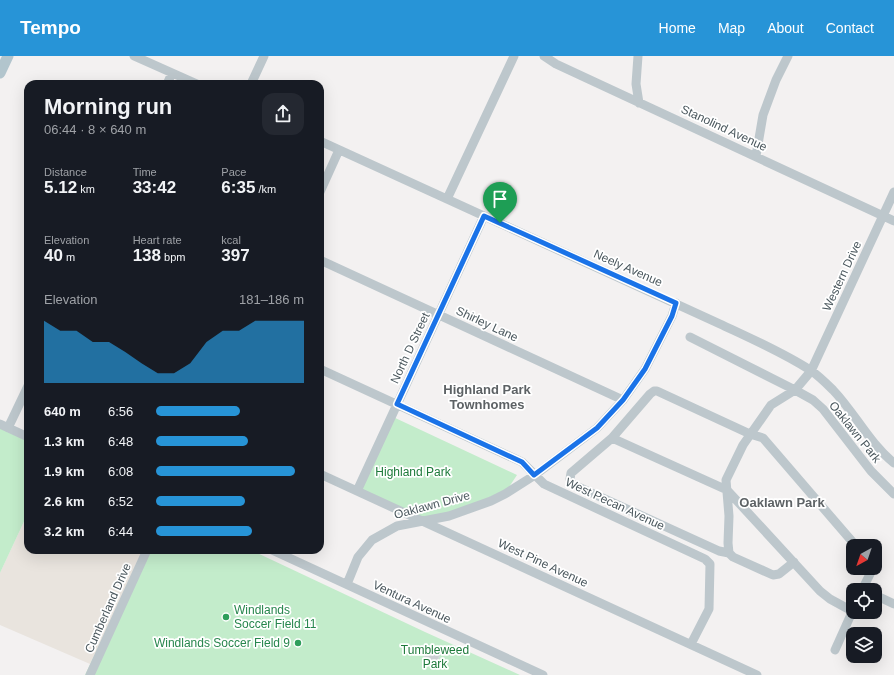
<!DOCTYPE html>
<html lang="en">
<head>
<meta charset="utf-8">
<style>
	body { margin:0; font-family:Arial,sans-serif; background:#242831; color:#f1f3f6; height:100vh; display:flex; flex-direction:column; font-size:15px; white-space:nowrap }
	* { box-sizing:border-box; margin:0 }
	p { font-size:13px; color:#9ea1a6 }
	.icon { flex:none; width:22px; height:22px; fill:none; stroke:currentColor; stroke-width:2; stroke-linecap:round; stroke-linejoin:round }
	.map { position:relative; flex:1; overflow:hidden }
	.sheet { position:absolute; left:24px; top:24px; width:300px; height:474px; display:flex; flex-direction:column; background:#171b24; border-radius:12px; box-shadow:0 4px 16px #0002 }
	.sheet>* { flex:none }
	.needle { width:26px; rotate:220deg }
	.controls { position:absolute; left:846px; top:483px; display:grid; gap:8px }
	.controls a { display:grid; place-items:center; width:36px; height:36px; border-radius:8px; background:#171b24; box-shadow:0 4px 16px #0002; font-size:20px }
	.pin { position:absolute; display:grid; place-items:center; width:34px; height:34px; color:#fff; margin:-41px -17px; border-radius:50% 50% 50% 0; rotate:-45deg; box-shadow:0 0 4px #0007 }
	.pin .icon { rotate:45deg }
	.round { display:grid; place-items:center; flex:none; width:42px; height:42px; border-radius:12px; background:#242831 }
	.overview { display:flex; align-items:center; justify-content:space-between; height:68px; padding:0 20px }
	h1 { font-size:22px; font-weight:700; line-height:30px }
	.stats { display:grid; grid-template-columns:repeat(3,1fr); gap:6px; height:68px; padding:4px 20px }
	.stats div { display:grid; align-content:center }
	.stats b { font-size:17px; font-weight:700 }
	.stats small { font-size:11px; font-weight:400 }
	.stats p { font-size:11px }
	.chart { height:112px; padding:8px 20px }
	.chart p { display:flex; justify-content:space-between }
	.chart svg { width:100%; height:72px; margin-top:4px; fill:#2794d7; opacity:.7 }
	ul { padding:0 20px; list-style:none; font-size:13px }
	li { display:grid; grid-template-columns:64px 48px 1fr; align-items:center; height:30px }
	li i { height:10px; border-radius:5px; background:#2794d7 }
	header { display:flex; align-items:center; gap:24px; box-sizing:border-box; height:56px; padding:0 20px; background:#2794d7; color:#fff }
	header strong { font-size:19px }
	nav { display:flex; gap:22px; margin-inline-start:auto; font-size:14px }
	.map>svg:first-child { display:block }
</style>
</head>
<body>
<header>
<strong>Tempo</strong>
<nav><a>Home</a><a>Map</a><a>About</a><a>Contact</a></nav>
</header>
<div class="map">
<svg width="894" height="619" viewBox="0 0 894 619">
	<rect width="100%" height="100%" fill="#f3f1f1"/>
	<path fill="#e9e4de" d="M28,457V494H144L90,608L0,569V517Z"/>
	<path fill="#c3eccb" d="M391,360L517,419L505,437L422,465L357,435Z
		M0,372L28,385V457L0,517Z
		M144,494H251L425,576L520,619H85Z"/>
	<path fill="#cbcfd2" stroke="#d5d8db" d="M428,593L440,599L436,607L424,601Z"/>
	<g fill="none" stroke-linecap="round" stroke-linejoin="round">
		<path stroke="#bdc7cc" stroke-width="9" d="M134,0L197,28
			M544,0L556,8L894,165
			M638,0L636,28L639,47
			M167,28L172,17
			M251,28L264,0
			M320,85L720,268C750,282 782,296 810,314C818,319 826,327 833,334C855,357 869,387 894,407
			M756,100L763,59L776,24L788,0
			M320,136L339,94
			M447,143L514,0
			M320,204L623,344
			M690,281L795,334L813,344L823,353L871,415L894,438
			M320,313L522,406L544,428L705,503L710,508L709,553L691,588
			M0,368L28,381
			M8,372L28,330
			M612,382L727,434L820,535L830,543L852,555
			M320,418L757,619
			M357,435L484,160
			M272,494L543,619
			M729,497L719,495L572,428L570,423L571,417L612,382L650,338L654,335H657L750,378L763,382L856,490
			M794,506L779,518L773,519L733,501L729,497L728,487L729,460L726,424L743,389L771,349L795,334L811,315L894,136
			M347,528L358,501L372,484L397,470L449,460L491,445L505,438L535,419L597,372L623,344L645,313L672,260L676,247
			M862,534L870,518L871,512
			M875,539L894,548
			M835,594L853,554
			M90,619L147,494"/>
		<path stroke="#b2c5cd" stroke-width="11" d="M0,17L8,0"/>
	</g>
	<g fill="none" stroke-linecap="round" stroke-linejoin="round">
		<defs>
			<path id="route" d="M484,160L676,247L672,260L645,313L623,344L597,372L534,419L522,406L397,348Z"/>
		</defs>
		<use href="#route" stroke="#fff" stroke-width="8"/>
		<use href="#route" stroke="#1a73e8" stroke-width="5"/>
	</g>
	<g fill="#2e9e5b" stroke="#fff" stroke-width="1.5">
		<circle cx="226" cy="561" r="4"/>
		<circle cx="298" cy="587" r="4"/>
	</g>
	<g text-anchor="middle" stroke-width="3.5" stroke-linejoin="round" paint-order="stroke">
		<g font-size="12" fill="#4a575d" stroke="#fff">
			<text transform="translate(724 72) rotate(25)" y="4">Stanolind Avenue</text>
			<text transform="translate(628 212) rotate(24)" y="4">Neely Avenue</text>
			<text transform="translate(842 220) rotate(-65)" y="4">Western Drive</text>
			<text transform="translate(487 268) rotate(25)" y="4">Shirley Lane</text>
			<text transform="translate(410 292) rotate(-65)" y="4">North D Street</text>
			<text transform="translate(855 376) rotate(51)" y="4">Oaklawn Park</text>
			<text transform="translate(615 448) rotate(25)" y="4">West Pecan Avenue</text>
			<text transform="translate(432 449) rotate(-15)" y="4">Oaklawn Drive</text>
			<text transform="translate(543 507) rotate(25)" y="4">West Pine Avenue</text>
			<text transform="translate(412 546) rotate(25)" y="4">Ventura Avenue</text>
			<text transform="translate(108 552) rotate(-66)" y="4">Cumberland Drive</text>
		</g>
		<g font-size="12" fill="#1e7a3b" stroke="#fff">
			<text x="413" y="420">Highland Park</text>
			<text x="435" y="598">Tumbleweed<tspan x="435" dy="14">Park</tspan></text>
		</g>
		<g font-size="12" fill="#27864d" stroke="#fff" text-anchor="start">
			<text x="234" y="558">Windlands<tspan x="234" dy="14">Soccer Field 11</tspan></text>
			<text x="290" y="591" text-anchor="end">Windlands Soccer Field 9</text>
		</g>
		<g font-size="13" font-weight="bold" fill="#5d6265" stroke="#fff">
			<text x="487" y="338">Highland Park<tspan x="487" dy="15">Townhomes</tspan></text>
			<text x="782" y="451">Oaklawn Park</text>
		</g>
	</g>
</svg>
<div class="controls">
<a><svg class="needle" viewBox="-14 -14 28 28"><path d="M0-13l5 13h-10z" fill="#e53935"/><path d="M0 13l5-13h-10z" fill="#9ea1a6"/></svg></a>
<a><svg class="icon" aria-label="locate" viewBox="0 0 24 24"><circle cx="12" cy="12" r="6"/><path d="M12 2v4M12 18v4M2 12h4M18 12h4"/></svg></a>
<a><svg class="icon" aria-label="layers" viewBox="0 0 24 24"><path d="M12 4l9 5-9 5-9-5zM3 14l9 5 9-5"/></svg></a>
</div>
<div class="pin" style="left:500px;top:167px;background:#1e9e55"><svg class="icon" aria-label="arrive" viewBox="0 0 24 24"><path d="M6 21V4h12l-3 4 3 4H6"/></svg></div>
<section class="sheet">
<div class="overview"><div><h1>Morning run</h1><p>06:44 · 8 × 640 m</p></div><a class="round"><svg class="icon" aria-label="share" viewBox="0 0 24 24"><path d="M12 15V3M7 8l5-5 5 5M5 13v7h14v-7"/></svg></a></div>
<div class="stats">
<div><p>Distance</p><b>5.12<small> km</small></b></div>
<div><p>Time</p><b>33:42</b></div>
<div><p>Pace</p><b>6:35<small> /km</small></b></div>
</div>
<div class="stats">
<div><p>Elevation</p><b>40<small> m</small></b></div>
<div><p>Heart rate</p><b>138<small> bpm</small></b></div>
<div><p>kcal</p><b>397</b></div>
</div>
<div class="chart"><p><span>Elevation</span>181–186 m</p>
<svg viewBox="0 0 160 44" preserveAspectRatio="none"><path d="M0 44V6L10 12L20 12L30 19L40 19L50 25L60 32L70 38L80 38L90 32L100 19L110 12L120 12L130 6L140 6L150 6L160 6V44z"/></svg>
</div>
<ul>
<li><b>640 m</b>6:56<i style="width:57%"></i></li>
<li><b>1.3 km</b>6:48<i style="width:62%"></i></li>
<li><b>1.9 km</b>6:08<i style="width:94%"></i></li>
<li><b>2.6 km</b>6:52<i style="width:60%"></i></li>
<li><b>3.2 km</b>6:44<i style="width:65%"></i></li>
</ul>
</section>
</div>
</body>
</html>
